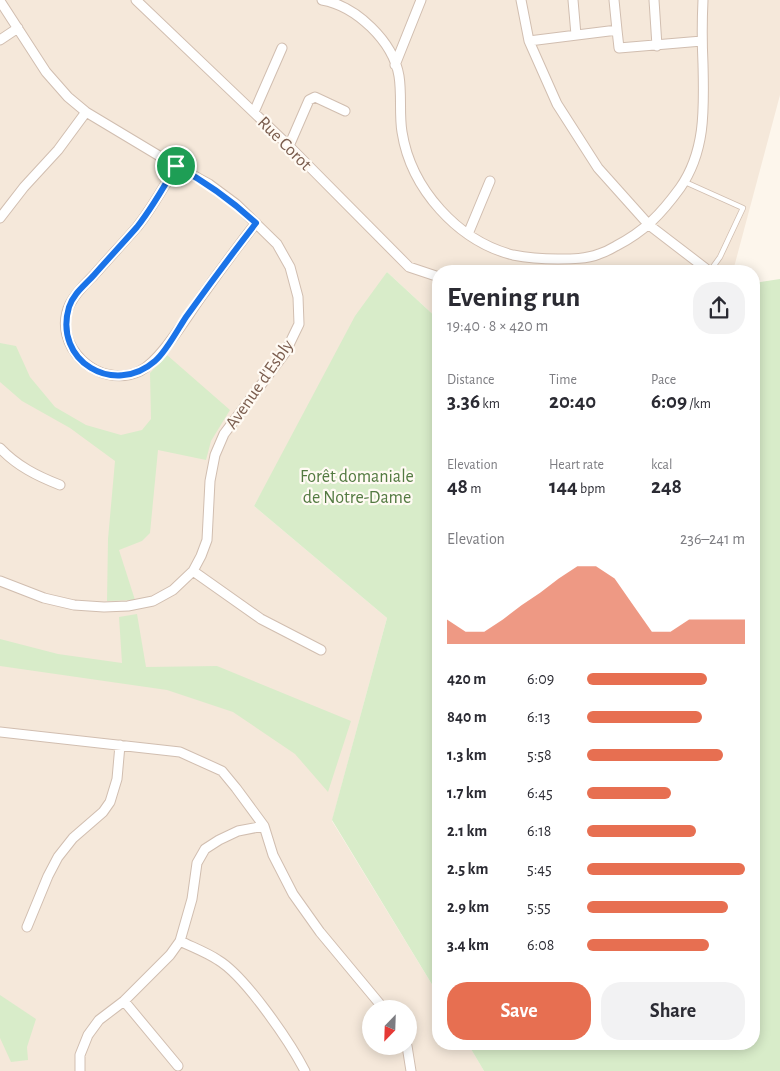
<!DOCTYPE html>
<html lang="en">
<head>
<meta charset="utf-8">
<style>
	body { margin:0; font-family:"Alegreya Sans",sans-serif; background:#f2f2f3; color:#2b2b33; height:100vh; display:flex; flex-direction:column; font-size:19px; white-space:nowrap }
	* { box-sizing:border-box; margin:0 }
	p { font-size:16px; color:#7c7c81 }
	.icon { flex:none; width:28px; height:28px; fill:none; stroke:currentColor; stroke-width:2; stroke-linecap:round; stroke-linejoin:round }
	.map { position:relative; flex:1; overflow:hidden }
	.drawer { position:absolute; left:432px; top:265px; width:328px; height:785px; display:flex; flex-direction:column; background:#fff; border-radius:20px; box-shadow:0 2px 12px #0003 }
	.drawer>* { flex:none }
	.needle { width:32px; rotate:203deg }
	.fabs { position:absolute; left:362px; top:1000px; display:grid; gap:10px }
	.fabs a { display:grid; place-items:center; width:55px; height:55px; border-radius:50%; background:#fff; box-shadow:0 2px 12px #0003; font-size:25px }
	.pin { position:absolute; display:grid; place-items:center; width:42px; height:42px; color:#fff; margin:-21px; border:2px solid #fff; border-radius:50%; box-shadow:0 1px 5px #0007 }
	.round { display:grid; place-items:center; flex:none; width:52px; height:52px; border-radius:20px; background:#f2f2f3 }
	.summary { display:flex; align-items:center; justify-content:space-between; height:85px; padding:0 15px }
	h1 { font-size:28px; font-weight:600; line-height:38px }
	.figures { display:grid; grid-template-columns:repeat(3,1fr); gap:8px; height:85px; padding:5px 15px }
	.figures div { display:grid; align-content:center }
	.figures b { font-size:21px; font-weight:600 }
	.figures small { font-size:14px; font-weight:400 }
	.figures p { font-size:14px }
	.chart { height:140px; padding:10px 15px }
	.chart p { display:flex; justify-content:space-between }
	.chart svg { width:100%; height:90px; margin-top:5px; fill:#e76f51; opacity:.7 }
	.cta { display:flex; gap:10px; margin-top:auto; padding:10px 15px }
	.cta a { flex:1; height:58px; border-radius:20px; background:#e76f51; color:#fff; font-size:20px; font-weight:600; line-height:58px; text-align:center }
	.cta a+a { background:#f2f2f3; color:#2b2b33 }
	ul { padding:0 15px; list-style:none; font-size:16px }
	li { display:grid; grid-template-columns:80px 60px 1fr; align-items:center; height:38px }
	li i { height:12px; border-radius:6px; background:#e76f51 }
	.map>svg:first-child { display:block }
</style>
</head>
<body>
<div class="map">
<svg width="780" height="1071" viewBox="0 0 780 1071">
	<rect width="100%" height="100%" fill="#fdf6ec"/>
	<path fill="#f5e8da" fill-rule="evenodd" d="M0,0H780V95L733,271H439V320L387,272L254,506L387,618L332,821L439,996V1044H468L484,1071H0ZM371,1009H409V1046H371Z"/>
	<path fill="#d8ecc9" d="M387,272L439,320V996L332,820L387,618L254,506L355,316Z
		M780,279V1071H484L468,1044H754V283Z
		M0,343L16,346L30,377L55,407L86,425L121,435L142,430L151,419L150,373L167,355L230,410L211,441L206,460L158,450L150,533L142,541L119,550L135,600L107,601L108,539L115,461L70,428L22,401L0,382Z
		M137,614L146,667L217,666L351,721L328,792L295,754L233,712L167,690L0,666V639L58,654L122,663L119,617Z
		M0,995L36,1019L27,1047L28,1060L11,1062L0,1038Z"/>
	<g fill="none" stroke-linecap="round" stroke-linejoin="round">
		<defs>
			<path id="lane" d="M685,182L743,208L720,257L710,271"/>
			<path id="street" d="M136,0L289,146L409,267L439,277
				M322,0C356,6 393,41 399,76C402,95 399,114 402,132C411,189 458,241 513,255C528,258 543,259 558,259C572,259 586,259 599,254C605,252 611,249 616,246C645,231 661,214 680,188C706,151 704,108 703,64C702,43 702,21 703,0
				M521,0L529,41L557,104L598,168L649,225L709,271
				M573,0L576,35
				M614,0L617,30
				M654,0L657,46
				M0,1L46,72L68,97L86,112L176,166L209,184L236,204L277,244L290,267L298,297L299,324L285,353L224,434L215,455L210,481L207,540L201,556L193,571L173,590L153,601L128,606L104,607L74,605L44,598L0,581
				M0,40L18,28
				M529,41L617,30L619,48L702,41
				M395,65L421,0
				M254,112L282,48
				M289,146L309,100L315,97L345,111
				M176,166C164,187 152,208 137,227C123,243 108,259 94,275C85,284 76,292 70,304C50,345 99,391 140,371C162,360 188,314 204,293C221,269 238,246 256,223
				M0,218L24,187L58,150L86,112
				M468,234L490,181
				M0,448C17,466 37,476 60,485
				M193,571L261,619L321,650
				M0,732L180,752L222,771L236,788L264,826L273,855L293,894L320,932L384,1009
				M27,927L48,876L58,857L73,838L103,812L110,802L117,779L120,745
				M180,941C192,947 206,952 218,960C245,976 290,1042 305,1071
				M124,1001L178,1066
				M407,1046L411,1071
				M80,1071V1055L88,1035L99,1020L124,1001L170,955L180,941L192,899L197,863L205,849L219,840L238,831L264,826"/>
		</defs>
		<use href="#lane" stroke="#d1beb0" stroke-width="6"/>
		<use href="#street" stroke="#d1beb0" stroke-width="11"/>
		<use href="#lane" stroke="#fff" stroke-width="4.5"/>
		<use href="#street" stroke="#fff" stroke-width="9"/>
	</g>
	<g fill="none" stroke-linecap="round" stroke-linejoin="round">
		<defs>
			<path id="route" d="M176,166C206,182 231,200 256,223C232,254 209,285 186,317C178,329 166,352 155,361C114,397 53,361 69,307C73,294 85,285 94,275C108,259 123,243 137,227C152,208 164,187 176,166Z"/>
		</defs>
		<use href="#route" stroke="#fff" stroke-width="10"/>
		<use href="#route" stroke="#1a73e8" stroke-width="6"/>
	</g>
	<g text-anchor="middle" stroke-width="4.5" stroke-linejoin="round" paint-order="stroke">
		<g font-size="18" fill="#7a5c4d" stroke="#fffaf3">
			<text transform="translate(285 143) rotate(45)" y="6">Rue Corot</text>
			<text transform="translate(259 384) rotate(-55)" y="6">Avenue d'Esbly</text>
		</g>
		<g font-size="18" fill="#537a41" stroke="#fffaf3">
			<text x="357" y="482">Forêt domaniale<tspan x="357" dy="21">de Notre-Dame</tspan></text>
		</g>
	</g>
</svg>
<div class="fabs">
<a><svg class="needle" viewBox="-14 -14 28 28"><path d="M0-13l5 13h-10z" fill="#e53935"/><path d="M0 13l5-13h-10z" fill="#7c7c81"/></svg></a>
</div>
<div class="pin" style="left:176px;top:166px;background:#1e9e55"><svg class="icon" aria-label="arrive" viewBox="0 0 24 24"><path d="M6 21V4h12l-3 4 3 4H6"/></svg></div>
<section class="drawer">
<div class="summary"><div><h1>Evening run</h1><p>19:40 · 8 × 420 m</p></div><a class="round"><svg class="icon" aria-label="share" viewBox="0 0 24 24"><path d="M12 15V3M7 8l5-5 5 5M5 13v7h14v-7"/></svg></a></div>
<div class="figures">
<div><p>Distance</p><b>3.36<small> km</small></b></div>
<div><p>Time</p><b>20:40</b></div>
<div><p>Pace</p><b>6:09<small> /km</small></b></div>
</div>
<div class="figures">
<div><p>Elevation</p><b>48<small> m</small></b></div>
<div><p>Heart rate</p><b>144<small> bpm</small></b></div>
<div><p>kcal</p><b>248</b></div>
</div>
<div class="chart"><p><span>Elevation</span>236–241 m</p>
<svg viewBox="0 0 160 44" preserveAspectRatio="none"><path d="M0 44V32L10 38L20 38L30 32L40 25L50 19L60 12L70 6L80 6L90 12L100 25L110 38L120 38L130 32L140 32L150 32L160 32V44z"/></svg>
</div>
<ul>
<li><b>420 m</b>6:09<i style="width:76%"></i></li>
<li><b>840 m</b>6:13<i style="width:73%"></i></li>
<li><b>1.3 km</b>5:58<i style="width:86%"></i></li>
<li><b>1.7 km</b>6:45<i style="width:53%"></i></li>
<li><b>2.1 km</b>6:18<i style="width:69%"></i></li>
<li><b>2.5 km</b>5:45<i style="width:100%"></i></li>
<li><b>2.9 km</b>5:55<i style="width:89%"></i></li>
<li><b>3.4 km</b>6:08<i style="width:77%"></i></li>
</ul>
<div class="cta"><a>Save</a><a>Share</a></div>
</section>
</div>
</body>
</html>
